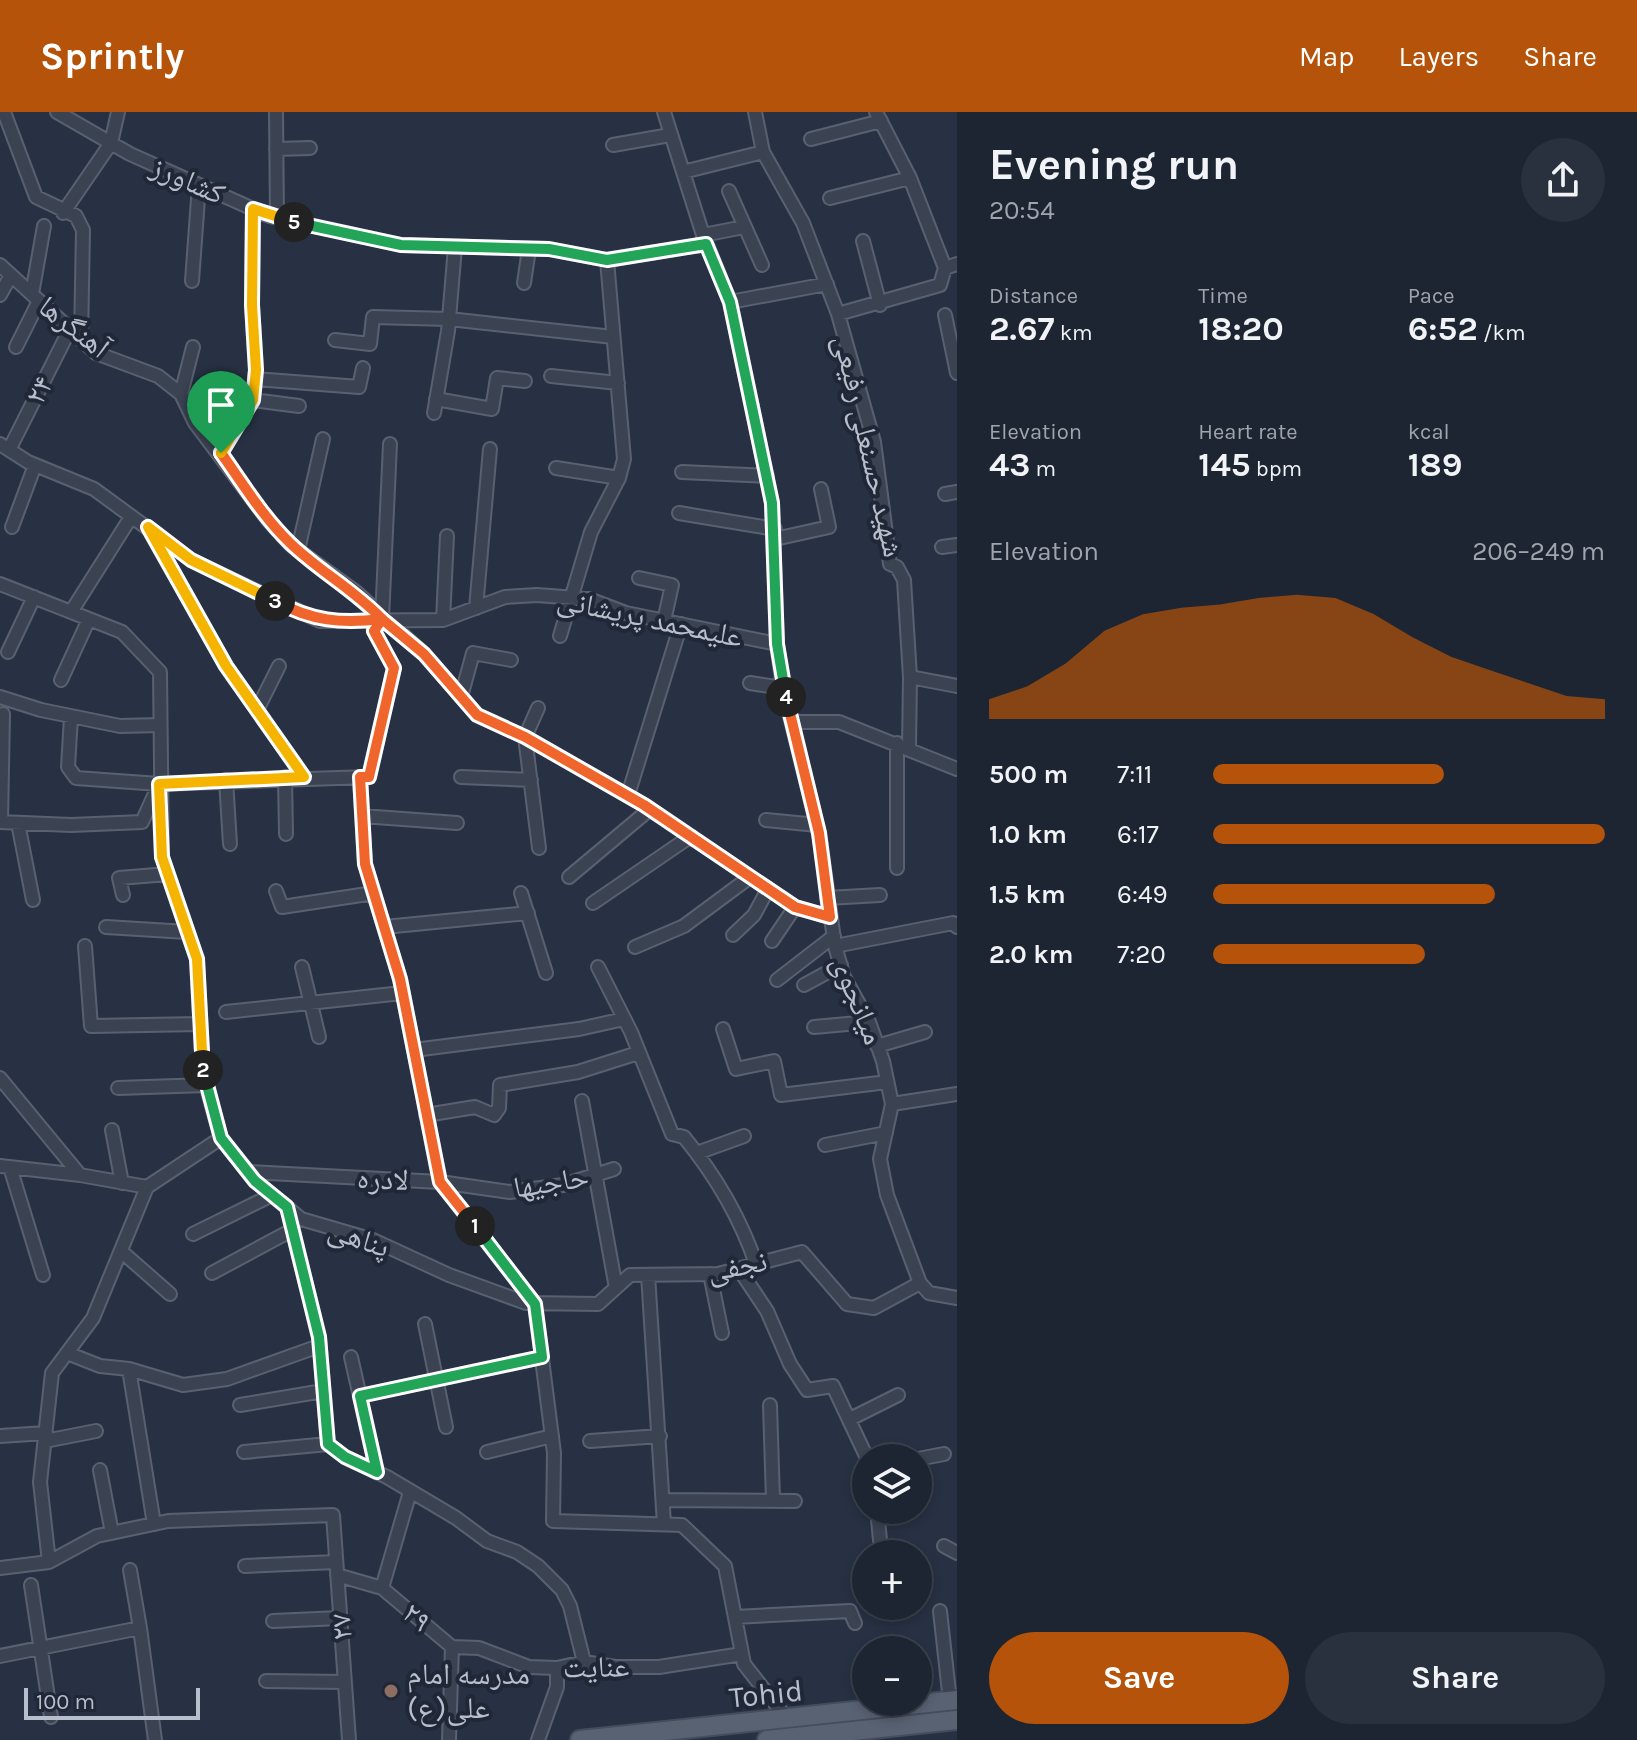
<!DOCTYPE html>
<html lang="en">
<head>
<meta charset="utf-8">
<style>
	body { margin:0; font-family:Karla,"Noto Naskh Arabic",sans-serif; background:#2a313e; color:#f1f3f6; height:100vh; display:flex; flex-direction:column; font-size:30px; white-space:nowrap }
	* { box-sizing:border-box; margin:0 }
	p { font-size:26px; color:#a0a5ac }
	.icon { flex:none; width:44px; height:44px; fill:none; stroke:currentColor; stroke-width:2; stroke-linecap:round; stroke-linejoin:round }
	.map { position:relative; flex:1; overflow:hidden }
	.sheet { display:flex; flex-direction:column; background:#1d2532; width:680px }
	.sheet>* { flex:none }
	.tools { position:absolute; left:852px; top:1332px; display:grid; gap:16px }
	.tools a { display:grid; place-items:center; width:80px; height:80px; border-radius:50%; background:#1d2532; box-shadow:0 4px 12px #0003,0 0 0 2px #3b424d; font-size:40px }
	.scale { position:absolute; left:24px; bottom:20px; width:176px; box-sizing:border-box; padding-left:8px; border:4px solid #b8becc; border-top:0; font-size:22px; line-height:28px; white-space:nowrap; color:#b8becc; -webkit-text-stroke:6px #202838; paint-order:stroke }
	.pin { position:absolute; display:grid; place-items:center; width:68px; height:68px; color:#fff; margin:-82px -34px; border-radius:50% 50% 50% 0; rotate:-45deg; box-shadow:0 0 8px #0007 }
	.pin .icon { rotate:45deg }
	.km { position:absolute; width:40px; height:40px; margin:-20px; border-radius:50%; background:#222; color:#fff; font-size:22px; line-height:40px; text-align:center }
	.round { display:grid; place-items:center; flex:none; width:84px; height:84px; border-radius:42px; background:#2a313e }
	.summary { display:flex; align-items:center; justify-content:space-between; height:136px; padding:0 32px }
	h1 { font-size:44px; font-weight:700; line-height:60px }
	.figures { display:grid; grid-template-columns:repeat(3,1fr); gap:12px; height:136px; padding:8px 32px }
	.figures div { display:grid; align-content:center }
	.figures b { font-size:34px; font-weight:700 }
	.figures small { font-size:22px; font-weight:400 }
	.figures p { font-size:22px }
	.chart { height:224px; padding:16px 32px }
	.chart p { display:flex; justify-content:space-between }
	.chart svg { width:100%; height:144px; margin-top:8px; fill:#b45309; opacity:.7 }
	.action { display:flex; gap:16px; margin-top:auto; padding:16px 32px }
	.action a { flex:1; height:92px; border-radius:48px; background:#b45309; color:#fff; font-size:32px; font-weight:700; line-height:92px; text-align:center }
	.action a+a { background:#2a313e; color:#f1f3f6 }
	ul { padding:0 32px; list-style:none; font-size:26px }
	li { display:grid; grid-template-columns:128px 96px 1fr; align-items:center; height:60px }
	li i { height:20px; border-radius:10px; background:#b45309 }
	header { display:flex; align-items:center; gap:48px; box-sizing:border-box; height:112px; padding:0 40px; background:#b45309; color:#fff }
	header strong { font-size:38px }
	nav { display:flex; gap:44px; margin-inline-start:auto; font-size:28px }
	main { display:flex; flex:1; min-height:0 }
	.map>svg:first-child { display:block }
</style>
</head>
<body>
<header>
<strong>Sprintly</strong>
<nav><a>Map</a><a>Layers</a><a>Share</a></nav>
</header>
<main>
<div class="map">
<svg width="957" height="1628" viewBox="0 0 957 1628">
	<rect width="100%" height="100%" fill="#273143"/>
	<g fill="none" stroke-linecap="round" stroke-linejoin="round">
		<defs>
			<path id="street" d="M4,0L36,85L76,104L83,118L81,228
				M57,0L130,42L269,104L401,133L549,137L607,148L706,132
				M276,0L277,106
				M664,0L703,123L730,190L772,391L777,532L783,576L819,721L835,834L844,865L869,910L883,949L892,992L880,1047L887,1083L920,1171L929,1181L957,1186
				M755,0L763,40L803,111L838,202L874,330L890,452L897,455L904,468L910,565L909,636
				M876,0L910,66L945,156
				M811,27L881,9
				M613,33L670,23
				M276,37L310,36
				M683,60L763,40
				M729,79L762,153
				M830,86L910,66
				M63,101L111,31L118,0
				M703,123L744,115
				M863,129L880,193
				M0,153L96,241L158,264L181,282L195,311L268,408L291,433L356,480L424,542L477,603L525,625L644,693L795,795L830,805
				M192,169L199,73
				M524,171L529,137
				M32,182L44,114
				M0,183L11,163
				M730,190L827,172
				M838,202L940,173L945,156L957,152
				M945,203L957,261
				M335,228L370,232L373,205L449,207L613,225
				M16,235L39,189
				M551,264L618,271
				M255,267L359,275L363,256
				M181,282L193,235
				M436,287L492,297L497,266L525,269
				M253,288L299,294
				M434,301L448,219L455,135
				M0,332L28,350L94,377L191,448L320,509L443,508L505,485L537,483L589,487L626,501L777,532
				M9,338L69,219
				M221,341L253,288L256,258L252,193L253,97
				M556,356L619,366
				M682,360L767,364
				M945,382L957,380
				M679,401L775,417
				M12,415L35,353
				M151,421L226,554L304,665
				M775,427L829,415L821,377
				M942,435L957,433
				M298,438L323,327
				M639,466L672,473L664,509
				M0,472L122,520L160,560L162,745L197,847L203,962L221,1026
				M476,496L490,337
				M71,500L131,405
				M382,507L390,332
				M443,508L447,424
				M560,524L591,420L619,366L624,347L607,148
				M8,540L34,485
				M910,565L957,574
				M61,568L89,507
				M750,571L783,576
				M0,585L41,598L120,614L160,613
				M461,585L473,541L511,548
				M538,596L525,625L539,736
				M257,598L279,554
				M71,605L68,655L76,666L159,672L369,665L394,556L374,519L382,507
				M794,610H839L957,657
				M897,631V756
				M285,665L286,722
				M461,665L531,668
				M226,668L230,732
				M628,683L681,512
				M362,704L457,711
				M766,708L817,713
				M0,710L71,713L142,710L158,675
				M1,710L3,602
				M18,711L33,788
				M569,765L650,697
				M276,779L282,795L374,781
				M521,781L546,861
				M123,783L119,766L168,762
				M827,786L880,783
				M593,791L691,724
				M106,815L187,820
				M384,815L528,801
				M733,823L754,803L768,777
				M772,829L795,795
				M85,834L91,914L200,912
				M835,834L953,811L957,815
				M635,835L684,814L750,765
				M302,855L319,925
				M598,855L631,920L672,1022L684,1025C715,1063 740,1105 756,1152
				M777,868L834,824
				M804,873L841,853
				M226,900L402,881
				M814,915L869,910
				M723,917L736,957L774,949L781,983L887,970
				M877,934L925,920
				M414,938L579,917L624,907
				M0,966L80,1063L147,1075L221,1026L255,1069L301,1107L373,1128L449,1163L526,1191L598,1192L630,1163L718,1162L802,1140L847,1192L874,1196L920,1171
				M118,976L206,973
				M582,989L616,1176
				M892,992L957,982
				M426,1003L475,995L494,1003L499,996L500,973L578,960L638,941
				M112,1018L122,1071
				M825,1033L886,1021
				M697,1041L744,1024
				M0,1054L80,1063
				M10,1055L43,1163
				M248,1060L440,1070L400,867L365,752L360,665
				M440,1070L510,1080L563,1073L614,1057
				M440,1070L535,1192
				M147,1075L93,1206L52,1261L40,1370L49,1450L97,1424L168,1409L333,1403L349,1628
				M287,1095L319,1225L328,1332
				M193,1122L272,1083
				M121,1139L170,1182
				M739,1157L767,1199L790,1252L807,1278L833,1274L867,1346
				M212,1161L292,1118
				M710,1162L722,1221
				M648,1163L664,1412
				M535,1192L554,1341L553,1409L682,1413L725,1454L744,1552L788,1608
				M425,1212L446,1315
				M67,1241L100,1254L129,1257L183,1273L227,1267L319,1234
				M351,1245L377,1360
				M129,1257L154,1412
				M360,1284L542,1245
				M240,1293L323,1279
				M770,1293L773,1388
				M850,1307L898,1283
				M0,1324L46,1321
				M45,1329L96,1319
				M590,1329L660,1324
				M244,1340L328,1332L345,1345L387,1365L456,1406L487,1429L517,1440L538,1454L562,1478L570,1494L584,1550
				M487,1340L552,1324
				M918,1347L944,1342
				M100,1358L112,1421
				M664,1388L795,1389
				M877,1398L881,1438
				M944,1434L957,1441
				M245,1454L336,1450
				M0,1456L49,1450
				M130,1458L140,1516
				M337,1463L382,1476L452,1535L449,1628
				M31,1473L51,1605
				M382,1476L410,1380
				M940,1499L950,1589
				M735,1505L850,1499L855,1511
				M273,1509L340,1506
				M452,1535L479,1536L529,1555L557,1556L584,1550L615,1555H659L742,1542
				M0,1544L140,1516L155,1628
				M266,1569L345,1570
				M538,1628L557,1575V1556"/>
			<path id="primary" d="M580,1628L957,1588
				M767,1628L957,1608"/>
		</defs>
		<use href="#street" stroke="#596170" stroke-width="16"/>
		<use href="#primary" stroke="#454c5c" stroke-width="22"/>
		<use href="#street" stroke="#3b4353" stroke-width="12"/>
		<use href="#primary" stroke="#596273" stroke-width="18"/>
	</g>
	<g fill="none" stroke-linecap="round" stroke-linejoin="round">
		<defs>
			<path id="split-1" d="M221,341C243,372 263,405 290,431C319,459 353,477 382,507L374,519L394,556L369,665H360L365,752L400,867L440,1070L475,1114"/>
			<path id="split-2" d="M203,958L221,1026L255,1069L287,1095L319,1225L328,1332L345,1345L377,1360L360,1284L542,1245L535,1192L475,1114"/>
			<path id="split-3" d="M203,958L197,847L162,745L159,672L304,665L226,554L148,415L191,448L275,489"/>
			<path id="split-4" d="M275,489C312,509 341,512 382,507L424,542L477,603L525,625L644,693L795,795L830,805L819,721L786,585"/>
			<path id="split-5" d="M294,110L401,133L549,137L607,148L706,132L730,190L772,391L777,532L786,585"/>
			<path id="split-6" d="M221,341L253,288L256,258L252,193L253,97L294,110"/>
		</defs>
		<use href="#split-1" stroke="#fff" stroke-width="16"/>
		<use href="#split-2" stroke="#fff" stroke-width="16"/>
		<use href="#split-3" stroke="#fff" stroke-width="16"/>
		<use href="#split-4" stroke="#fff" stroke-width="16"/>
		<use href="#split-5" stroke="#fff" stroke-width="16"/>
		<use href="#split-6" stroke="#fff" stroke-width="16"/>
		<use href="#split-1" stroke="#f0652b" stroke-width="10"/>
		<use href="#split-2" stroke="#22a559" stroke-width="10"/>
		<use href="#split-3" stroke="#f5b400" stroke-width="10"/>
		<use href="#split-4" stroke="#f0652b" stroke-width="10"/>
		<use href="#split-5" stroke="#22a559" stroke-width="10"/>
		<use href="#split-6" stroke="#f5b400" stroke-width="10"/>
	</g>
	<circle fill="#8d6e63" stroke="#202838" stroke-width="3" cx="391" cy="1579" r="8"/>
	<g text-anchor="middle" stroke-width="8" stroke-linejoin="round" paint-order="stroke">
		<g font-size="30" fill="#b8becc" stroke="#202838">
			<text transform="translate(188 68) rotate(24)" y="10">کشاورز</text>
			<text transform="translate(74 215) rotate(38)" y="10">آهنگرها</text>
			<text transform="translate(39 278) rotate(-63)" y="10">۲۴</text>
			<text transform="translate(869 334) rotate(77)" y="10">شهید حسنعلی رفیعی</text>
			<text transform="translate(650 506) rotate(12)" y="10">علیمحمد پریشانی</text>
			<text transform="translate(858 888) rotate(68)" y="10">میانجوی</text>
			<text transform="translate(383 1067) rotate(3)" y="10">لادره</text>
			<text transform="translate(551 1070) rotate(-9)" y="10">حاجیها</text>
			<text transform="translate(359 1126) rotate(19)" y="10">پناهی</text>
			<text transform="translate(737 1154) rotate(-11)" y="10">نجفی</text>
			<text transform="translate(417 1505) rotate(40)" y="10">۲۹</text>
			<text transform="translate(341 1515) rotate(-94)" y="10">۲۷</text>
			<text transform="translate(596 1555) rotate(-1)" y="10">عنایت</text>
			<text transform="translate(766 1582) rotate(-6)" y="10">Tohid</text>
		</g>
		<g font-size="30" fill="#b8becc" stroke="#202838" text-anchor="start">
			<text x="407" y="1572">مدرسه امام<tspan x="407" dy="34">علی(ع)</tspan></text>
		</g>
	</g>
</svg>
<div class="tools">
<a><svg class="icon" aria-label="layers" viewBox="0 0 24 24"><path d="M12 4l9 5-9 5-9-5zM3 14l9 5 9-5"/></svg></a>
<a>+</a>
<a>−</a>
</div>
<div class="scale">100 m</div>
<div class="pin" style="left:221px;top:341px;background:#1e9e55"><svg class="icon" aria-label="arrive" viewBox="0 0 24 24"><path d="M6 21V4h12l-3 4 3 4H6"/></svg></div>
<b class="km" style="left:475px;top:1114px">1</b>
<b class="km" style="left:203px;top:958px">2</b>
<b class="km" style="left:275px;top:489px">3</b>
<b class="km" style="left:786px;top:585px">4</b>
<b class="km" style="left:294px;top:110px">5</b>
</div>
<section class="sheet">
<div class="summary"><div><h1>Evening run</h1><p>20:54</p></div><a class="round"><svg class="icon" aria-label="share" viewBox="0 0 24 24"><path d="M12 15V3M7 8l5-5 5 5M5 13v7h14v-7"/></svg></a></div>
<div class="figures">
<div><p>Distance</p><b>2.67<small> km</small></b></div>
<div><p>Time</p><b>18:20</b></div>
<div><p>Pace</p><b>6:52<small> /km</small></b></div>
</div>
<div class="figures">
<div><p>Elevation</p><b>43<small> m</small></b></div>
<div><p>Heart rate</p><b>145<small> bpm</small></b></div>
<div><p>kcal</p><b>189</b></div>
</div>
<div class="chart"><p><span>Elevation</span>206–249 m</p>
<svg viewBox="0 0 160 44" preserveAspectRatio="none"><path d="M0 44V38L10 34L20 27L30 17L40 12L50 10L60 9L70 7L80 6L90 7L100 12L110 19L120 25L130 29L140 33L150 37L160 38V44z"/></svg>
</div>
<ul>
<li><b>500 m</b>7:11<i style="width:59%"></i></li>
<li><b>1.0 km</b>6:17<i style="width:100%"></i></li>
<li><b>1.5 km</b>6:49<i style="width:72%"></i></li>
<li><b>2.0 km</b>7:20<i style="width:54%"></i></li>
</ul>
<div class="action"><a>Save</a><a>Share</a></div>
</section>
</main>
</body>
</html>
